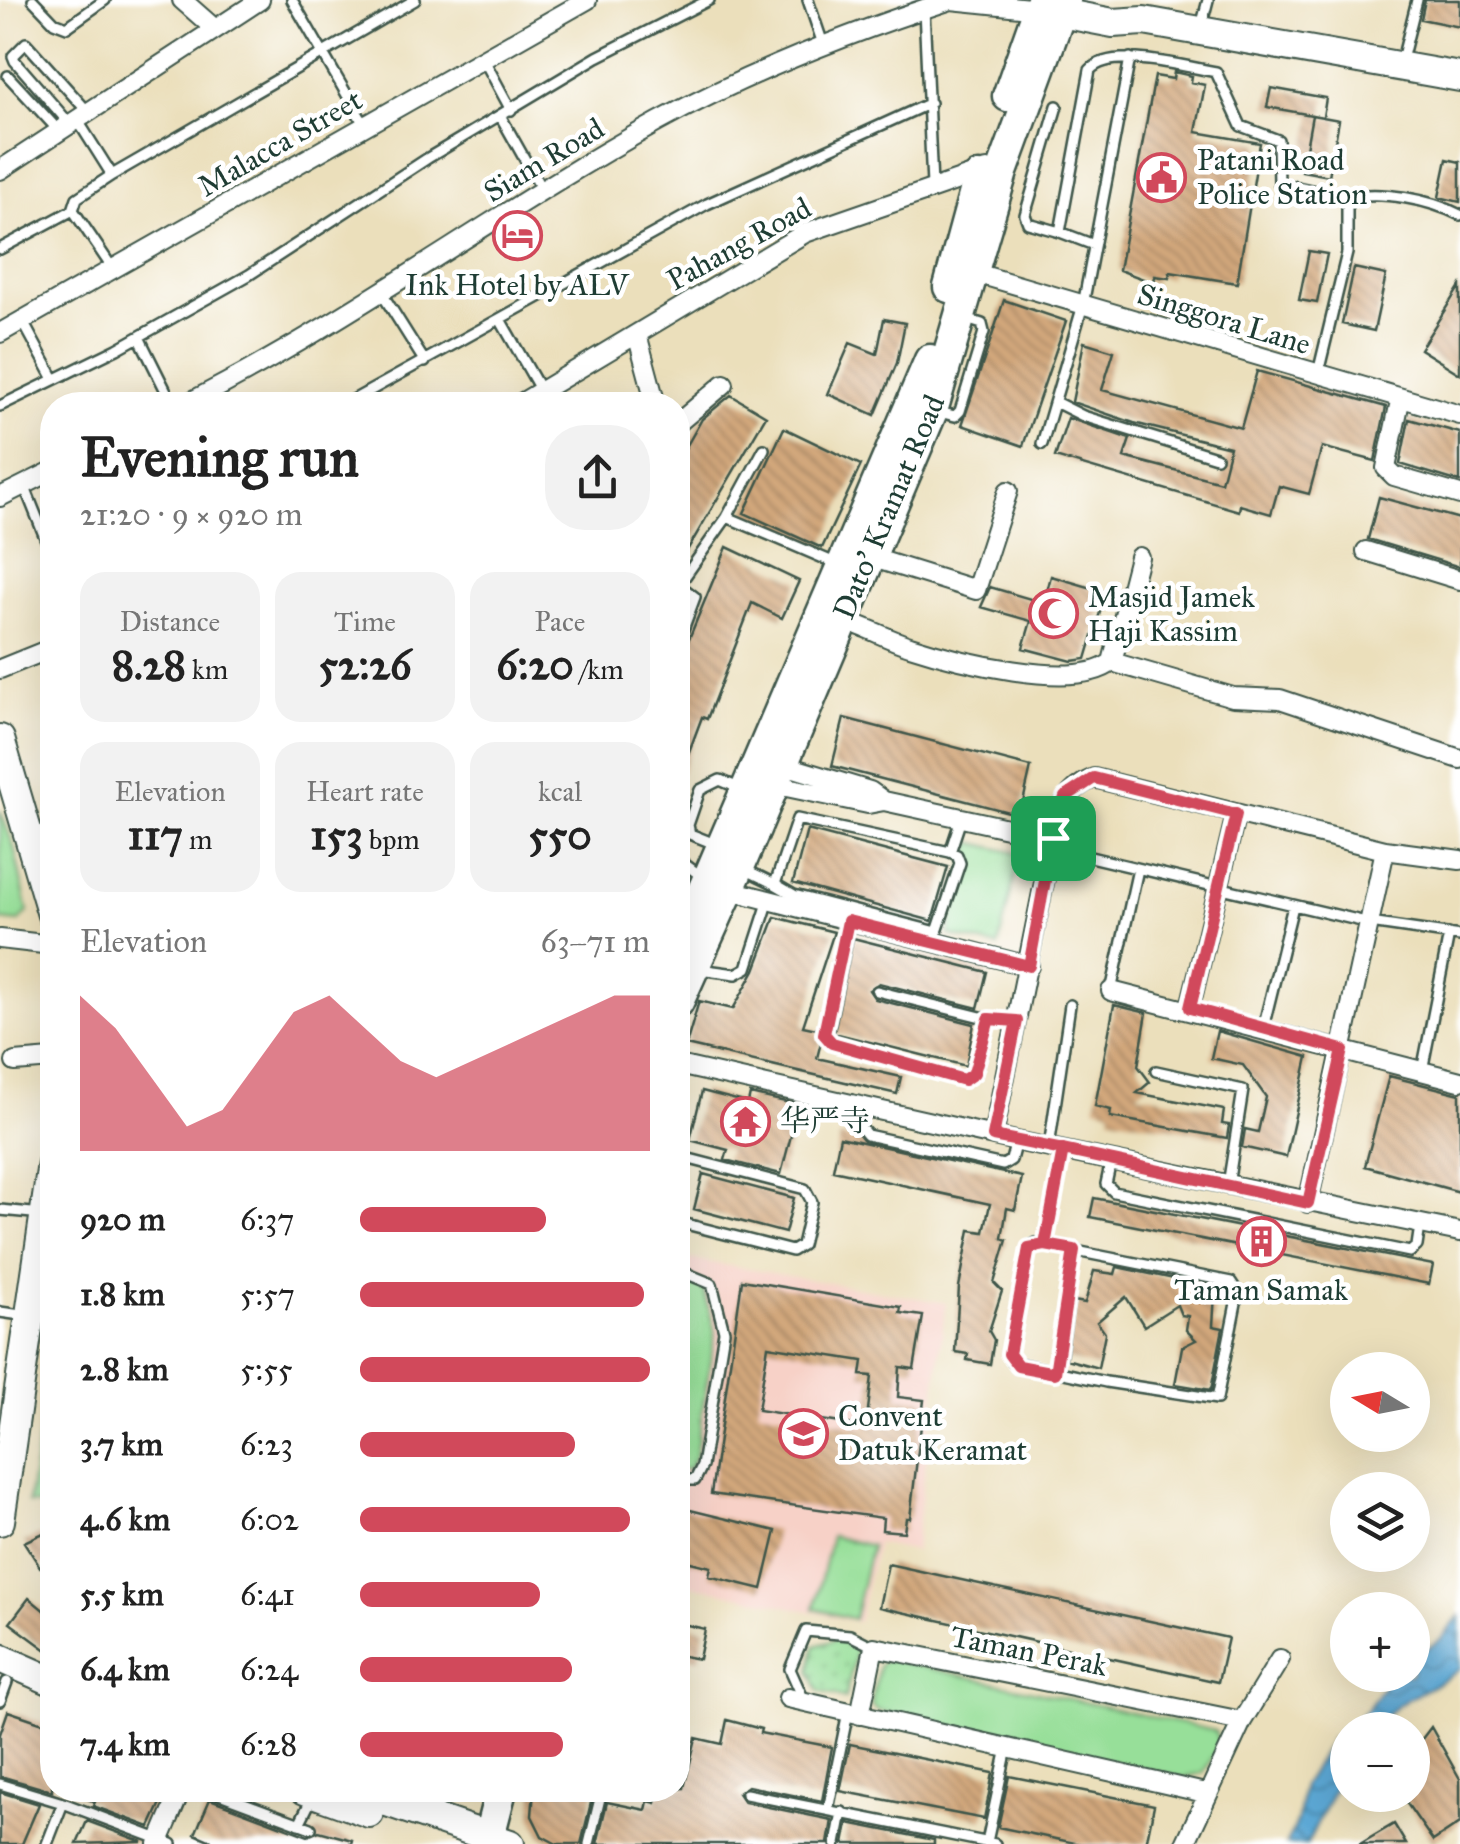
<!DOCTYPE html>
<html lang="en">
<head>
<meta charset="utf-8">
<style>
	body { margin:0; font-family:"IM FELL Great Primer","Noto Serif SC",serif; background:#f2f2f2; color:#222; height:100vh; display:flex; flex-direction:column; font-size:38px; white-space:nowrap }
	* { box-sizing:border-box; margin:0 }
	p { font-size:32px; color:#767676 }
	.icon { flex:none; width:55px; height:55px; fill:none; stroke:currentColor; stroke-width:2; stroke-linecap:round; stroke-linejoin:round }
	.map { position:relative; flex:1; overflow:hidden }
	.side { position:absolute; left:40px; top:392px; width:650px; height:1410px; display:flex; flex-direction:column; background:#fff; border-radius:40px; box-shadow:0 10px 40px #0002 }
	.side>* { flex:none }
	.needle { width:65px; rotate:280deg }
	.buttons { position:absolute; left:1330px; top:1352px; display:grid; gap:20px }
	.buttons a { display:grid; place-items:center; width:100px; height:100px; border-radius:50%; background:#fff; box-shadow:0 10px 40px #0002; font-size:50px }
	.pin { position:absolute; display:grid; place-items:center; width:85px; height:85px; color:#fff; margin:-42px; border-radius:20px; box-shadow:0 5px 15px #0006 }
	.round { display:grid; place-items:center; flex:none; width:105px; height:105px; border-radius:40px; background:#f2f2f2 }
	.summary { display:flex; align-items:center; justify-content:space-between; height:170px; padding:0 40px }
	h1 { font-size:55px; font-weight:700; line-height:75px }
	.figures { display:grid; grid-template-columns:repeat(3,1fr); gap:15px; height:170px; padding:10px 40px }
	.figures div { display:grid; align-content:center; border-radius:25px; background:#f2f2f2; text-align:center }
	.figures b { font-size:42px; font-weight:700 }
	.figures small { font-size:28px; font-weight:400 }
	.figures p { font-size:28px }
	.chart { height:280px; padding:20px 40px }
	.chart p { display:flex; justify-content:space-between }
	.chart svg { width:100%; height:180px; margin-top:10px; fill:#d1495b; opacity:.7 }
	ul { padding:0 40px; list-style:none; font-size:32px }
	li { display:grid; grid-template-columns:160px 120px 1fr; align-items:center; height:75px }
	li i { height:25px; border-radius:12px; background:#d1495b }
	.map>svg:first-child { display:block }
</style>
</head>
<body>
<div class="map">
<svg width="1460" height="1844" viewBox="0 0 1460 1844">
	<defs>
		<pattern id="grass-dots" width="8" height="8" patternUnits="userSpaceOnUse" patternTransform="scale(2.5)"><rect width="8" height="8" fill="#97df99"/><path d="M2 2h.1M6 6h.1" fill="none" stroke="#82c084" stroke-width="1.8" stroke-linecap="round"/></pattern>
		<pattern id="water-waves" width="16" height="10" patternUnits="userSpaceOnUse" patternTransform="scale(2.5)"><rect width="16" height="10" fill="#5ca7d4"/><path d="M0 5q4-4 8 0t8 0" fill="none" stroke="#4b89ad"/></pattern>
		<pattern id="building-back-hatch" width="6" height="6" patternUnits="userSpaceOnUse" patternTransform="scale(2.5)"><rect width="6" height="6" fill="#d2a77c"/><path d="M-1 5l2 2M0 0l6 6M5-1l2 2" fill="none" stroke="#aa8966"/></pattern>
	</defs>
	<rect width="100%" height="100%" fill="#fff"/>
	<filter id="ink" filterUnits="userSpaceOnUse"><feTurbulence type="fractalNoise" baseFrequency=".01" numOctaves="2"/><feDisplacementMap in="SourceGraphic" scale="20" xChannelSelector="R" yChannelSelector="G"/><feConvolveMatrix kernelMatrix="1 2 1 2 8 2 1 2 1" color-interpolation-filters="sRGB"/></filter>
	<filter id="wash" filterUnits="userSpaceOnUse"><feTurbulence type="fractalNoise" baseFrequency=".0048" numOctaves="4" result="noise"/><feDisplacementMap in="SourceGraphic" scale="40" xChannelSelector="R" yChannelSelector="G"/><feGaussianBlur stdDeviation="2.25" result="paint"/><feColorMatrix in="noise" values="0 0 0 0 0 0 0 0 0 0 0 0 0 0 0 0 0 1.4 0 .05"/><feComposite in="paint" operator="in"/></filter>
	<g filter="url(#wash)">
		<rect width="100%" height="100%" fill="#ebdfbb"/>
		<path fill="#f7d1c7" d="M678,1257L946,1303L915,1551L877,1543L858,1622L678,1582Z"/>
		<path fill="url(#grass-dots)" stroke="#5b8e66" stroke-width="2.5" d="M837,1639L857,1647L845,1699L819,1691L810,1671L815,1646Z"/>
		<path fill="#97df99" stroke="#5b8e66" stroke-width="2.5" d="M0,810L14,847L28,912L19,922L0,920Z
			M971,842L1020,854L998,947L949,935Z
			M678,1279L703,1287L715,1332L695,1457L690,1468L678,1471Z
			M52,1355V1506L28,1503Z
			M831,1536L871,1546L854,1619L814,1609Z
			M887,1659L1216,1731L1220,1745L1203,1773L1183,1778L876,1710L871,1705L879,1665Z"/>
		<path fill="url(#water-waves)" stroke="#3e7284" stroke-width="2.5" d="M1460,1616V1669C1425,1694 1400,1695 1373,1730H1348L1347,1762L1307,1844H1286L1298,1819L1303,1785L1332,1738L1367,1710L1391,1675H1412L1413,1658L1441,1639Z"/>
		<g id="blocks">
			<path fill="url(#building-back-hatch)" fill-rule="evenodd" d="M1425,0H1460V27L1421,19Z
				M1174,72L1192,76L1191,82L1205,85L1196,132L1260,143L1237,283L1170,272L1169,278L1155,276L1154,283L1119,270L1155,76L1173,79Z
				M1271,88L1326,98L1323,117L1267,107Z
				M1312,115L1339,120L1329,176L1302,171Z
				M1447,159L1460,162V202L1439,197Z
				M1309,251L1327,254L1317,303L1299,300Z
				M1354,268L1386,275L1374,331L1342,324Z
				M1460,286V374L1420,349Z
				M1004,300L1066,321L1023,446L962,425Z
				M884,319L905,323L897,363L875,415L828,394L850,343L877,354Z
				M1084,342L1114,351L1102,390L1241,428L1257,371L1386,407L1375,461L1322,447L1309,494L1279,486L1271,514L1240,505L1239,511L1055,457L1068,418L1130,439L1124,457L1221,482L1230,447L1134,423L1072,402Z
				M731,395L766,416L678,566V461L702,419Z
				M1409,419L1460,433V482L1400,464Z
				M784,428L861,465L822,548L744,513Z
				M1379,497L1460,519V567L1368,539Z
				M727,547L799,581L782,618L752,603L707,719L702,717L678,781V651L686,646Z
				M1051,576L1106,592L1086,659L1072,661L1023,648L1031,621L981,607L990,587L1044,603Z
				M844,718L1031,767L1020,815L832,766Z
				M807,830L948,867L932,921L793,883Z
				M775,917L834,932L803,1026L817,1029L821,1042L817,1058L901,1077L897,1094L686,1045L699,1001L733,1009L755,970Z
				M853,938L987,972L978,1008L879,983L869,990L875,999L974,1024L966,1066L834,1033Z
				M1114,1005L1147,1013L1138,1066L1150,1082L1137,1093L1224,1110L1222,1124L1229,1125L1227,1138L1110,1117L1111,1110L1095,1106Z
				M1217,1031L1308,1057L1286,1157L1242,1147L1245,1129L1258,1132L1266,1097L1243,1065L1211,1058Z
				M1389,1076L1460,1094V1192L1365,1166Z
				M702,1091L748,1103L750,1094L799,1105L781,1174L725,1160L728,1150L690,1140Z
				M840,1137L1022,1177L1015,1210L1007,1208L1002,1238L1007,1240L994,1283L1002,1291L989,1331L994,1340L990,1364L967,1360L968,1354L955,1352L959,1287L970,1230L984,1232L990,1204L833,1170Z
				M703,1174L794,1198L785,1233L694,1209Z
				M1094,1198L1433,1265L1429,1284L1090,1217Z
				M1117,1267L1193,1283L1192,1288L1215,1293L1213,1326L1223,1328L1211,1390L1175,1384L1182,1347L1196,1340L1186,1330L1188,1316L1181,1315L1177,1305L1144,1326L1126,1297L1097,1322L1105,1333L1098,1368L1066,1359L1074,1301L1085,1303L1094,1271L1115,1274Z
				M742,1280L901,1307L900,1313L923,1316L914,1369L900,1367L898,1397L924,1400L910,1518H906L904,1532L882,1530L883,1518L711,1494ZM768,1346L863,1361L861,1375L872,1376L866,1427L758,1410Z
				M678,1507L776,1531L762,1589L709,1576L711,1567L678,1559Z
				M52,1529V1561L40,1567L24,1542Z
				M888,1564L1228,1638L1218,1682L879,1607Z
				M29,1598L52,1617V1654L10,1623Z
				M678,1623L705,1629L699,1659L678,1655Z
				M8,1711L52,1726V1791L0,1776V1734Z
				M727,1720L761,1729L760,1733L832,1747L822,1801L748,1786L738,1793L744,1802L832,1820L828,1844H597L607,1802L646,1810L648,1801L656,1803L659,1790L684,1788L696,1738L722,1744Z
				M1431,1727L1460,1779V1823L1433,1841L1401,1795H1412V1752Z
				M850,1744L993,1773L984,1819L840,1791Z
				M1009,1776L1154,1805L1146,1844H1080L998,1827Z
				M67,1790H167L150,1827L93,1806L95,1802Z
				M534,1790H594L581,1844H557L542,1836L532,1816Z
				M0,1792L39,1804L22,1844H0Z
				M210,1799L308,1836L319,1831L352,1840L351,1844H218L195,1834Z
				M87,1821L143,1842L77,1844Z
				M848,1823L934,1840V1844H844Z
				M1394,1824L1406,1844H1360Z"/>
		</g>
	</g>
	<g filter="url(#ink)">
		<use href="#blocks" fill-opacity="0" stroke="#3e5548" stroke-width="2.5"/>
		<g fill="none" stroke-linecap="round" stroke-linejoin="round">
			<defs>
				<path id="service" d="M33,0L54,22L67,27L105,0
					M292,0L365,126
					M808,0L823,44
					M924,9L932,186
					M1201,27L1208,0
					M484,60L511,110
					M1401,64L1417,0
					M8,76L58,130
					M1057,106L1025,215L1028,223L1060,232L1090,70C1111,46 1186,67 1216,72L1241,126L1278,140L1279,183L1347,198
					M501,117L542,190
					M78,121L112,175
					M69,123L15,61L13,56L26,43L88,112
					M73,210L113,269
					M1060,232L1094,245
					M0,249L73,210L77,198L112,175L415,0
					M381,292L425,362
					M22,320L54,379
					M501,321L541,391
					M139,337L173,405
					M1318,373L1347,253V198C1379,189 1431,200 1460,215
					M1057,403L1083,416L1216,457
					M344,405L707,204L930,103
					M0,406L117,349L249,275L428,158L597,57L709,0
					M939,412L955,416L960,411L984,332L982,324L963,318
					M1042,444L1083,305L1130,58
					M24,485L52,555
					M727,517L835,563
					M678,584L695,597L678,643
					M679,585L727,517L764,449
					M715,844L690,834L688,825L700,790L720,780L741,789
					M1052,848L1370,923L1460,936
					M678,859L705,879
					M742,868L775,884L797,819L950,852L961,819
					M775,884L794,895L937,932L960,863L957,855L950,852
					M847,921L826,1022L825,1034L831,1043L964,1080L975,1073L989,1019L1016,1020
					M699,969L736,974L747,968L769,900
					M877,991L989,1019
					M1111,991L1138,869
					M1263,1028L1293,906
					M1156,1071L1243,1090L1228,1185
					M1422,1071L1449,934
					M861,1108L858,1124L867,1135L1003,1165L1011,1160L1016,1141
					M1049,1147L1070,1005
					M678,1156L805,1189L812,1202L802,1245L792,1251L678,1222
					M1111,1161L1106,1184L1114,1192L1410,1252L1417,1246L1420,1226
					M0,1210L43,1214
					M1036,1243L1231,1282L1238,1293L1217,1399L1106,1382L1012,1362L1009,1354L1029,1247Z
					M1045,1245L1063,1150
					M678,1270L712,1284L724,1331L702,1466L695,1480H678
					M0,1312L28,1316
					M1055,1373L1073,1251
					M803,1698L790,1669L806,1631L850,1635L874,1647
					M0,1701L7,1682
					M0,1784L63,1803L47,1844
					M209,1790L311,1828
					M746,1794L995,1844
					M63,1803L172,1844
					M828,1810L848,1712
					M299,1824L313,1796
					M987,1842L1007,1748
					M589,1844L602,1790
					M836,1844L842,1812"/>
				<path id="minor" d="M182,0L215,29
					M951,0L1040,9
					M0,170L260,0
					M967,275L972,272L1460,415
					M0,333L587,0
					M637,334L656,405
					M1400,401L1386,468L1394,476L1460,495
					M184,405C349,322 497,211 658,122C752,71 849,33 951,0
					M518,405L805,233L987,170
					M678,423L724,384
					M0,497L52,471
					M1366,551L1460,580
					M870,557L976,590L1008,491
					M838,619C863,624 886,639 910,646C953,660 1075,692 1112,662L1233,697L1280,699L1460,759
					M1112,662L1139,557
					M0,669L52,648
					M774,762L870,791L884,801L1053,838
					M772,784L868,804L884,801
					M729,890L1029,966
					M0,939L52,945
					M1111,991L1460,1081
					M1190,1007L1236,814
					M15,1062L52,1059
					M678,1065L1016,1141L1460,1232
					M993,1136L1053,838C1061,809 1064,790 1094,778L1385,850L1460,860
					M1308,1203L1385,850
					M788,1698L1205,1793
					M860,1715L874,1647L1242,1721
					M158,1844L181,1790
					M1185,1844L1242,1721L1280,1659"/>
				<path id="secondary" d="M1040,9L1113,23L1144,21L1460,77
					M0,739L52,915
					M0,1521L52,1163
					M0,1658L52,1681
					M305,1790L369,1813
					M352,1790L510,1844"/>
				<path id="primary" d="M1008,96L1042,0
					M949,287L979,177
					M678,949L930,360
					M678,1002L739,867L932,411L1002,172L1065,0
					M487,1844L501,1790"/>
			</defs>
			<use href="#service" stroke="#3e5548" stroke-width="14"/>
			<use href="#minor" stroke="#3e5548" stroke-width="22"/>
			<use href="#secondary" stroke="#3e5548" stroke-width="32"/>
			<use href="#primary" stroke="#3e5548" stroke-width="35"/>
			<use href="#service" stroke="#fff" stroke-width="9"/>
			<use href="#minor" stroke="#fff" stroke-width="18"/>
			<use href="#secondary" stroke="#fff" stroke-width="28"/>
			<use href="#primary" stroke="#fff" stroke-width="30"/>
		</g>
	</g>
	<g fill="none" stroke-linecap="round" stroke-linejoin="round" filter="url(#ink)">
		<defs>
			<path id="route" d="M1053,838L1029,966L848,921L824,1034L832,1043L964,1080L974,1073L989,1019L1017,1021L993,1136L1063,1150L1045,1245L1074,1250L1055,1373L1018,1366L1009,1354L1029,1248L1045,1245L1063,1150L1308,1203L1343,1050L1190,1008L1236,814L1094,778L1065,797L1053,838"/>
		</defs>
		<use href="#route" stroke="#fff" stroke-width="20"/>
		<use href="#route" stroke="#d1495b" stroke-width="12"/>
	</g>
	<defs>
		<symbol id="civic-ring" viewBox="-11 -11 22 22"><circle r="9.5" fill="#fff" stroke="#d1495b" stroke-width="1.5"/><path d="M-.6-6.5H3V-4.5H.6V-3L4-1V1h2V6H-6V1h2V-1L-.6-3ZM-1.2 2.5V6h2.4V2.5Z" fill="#d1495b"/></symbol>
		<symbol id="hotel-ring" viewBox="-11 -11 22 22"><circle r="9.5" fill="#fff" stroke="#d1495b" stroke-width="1.5"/><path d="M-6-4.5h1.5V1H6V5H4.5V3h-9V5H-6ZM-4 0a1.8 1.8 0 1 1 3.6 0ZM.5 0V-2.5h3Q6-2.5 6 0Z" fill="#d1495b"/></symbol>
		<symbol id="mosque-ring" viewBox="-11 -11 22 22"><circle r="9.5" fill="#fff" stroke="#d1495b" stroke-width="1.5"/><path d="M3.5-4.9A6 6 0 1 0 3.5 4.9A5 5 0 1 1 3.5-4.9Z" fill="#d1495b"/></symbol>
		<symbol id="temple-ring" viewBox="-11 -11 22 22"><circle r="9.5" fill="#fff" stroke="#d1495b" stroke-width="1.5"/><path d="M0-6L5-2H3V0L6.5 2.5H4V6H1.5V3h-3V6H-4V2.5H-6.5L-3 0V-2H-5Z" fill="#d1495b"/></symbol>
		<symbol id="building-ring" viewBox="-11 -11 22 22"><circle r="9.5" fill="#fff" stroke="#d1495b" stroke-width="1.5"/><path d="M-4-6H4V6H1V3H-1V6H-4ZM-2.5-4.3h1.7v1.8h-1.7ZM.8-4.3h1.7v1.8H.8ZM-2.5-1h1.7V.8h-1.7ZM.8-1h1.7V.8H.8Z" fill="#d1495b"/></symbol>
		<symbol id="school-ring" viewBox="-11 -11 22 22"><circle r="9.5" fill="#fff" stroke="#d1495b" stroke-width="1.5"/><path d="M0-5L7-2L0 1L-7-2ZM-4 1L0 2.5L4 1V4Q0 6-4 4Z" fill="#d1495b"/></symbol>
	</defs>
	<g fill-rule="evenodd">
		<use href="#civic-ring" x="1134" y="150" width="55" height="55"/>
		<use href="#hotel-ring" x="490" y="208" width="55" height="55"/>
		<use href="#mosque-ring" x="1026" y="586" width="55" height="55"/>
		<use href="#temple-ring" x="718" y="1094" width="55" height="55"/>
		<use href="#building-ring" x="1234" y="1214" width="55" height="55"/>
		<use href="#school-ring" x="776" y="1406" width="55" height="55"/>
	</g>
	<g text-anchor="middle" stroke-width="9" stroke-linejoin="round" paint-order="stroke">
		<g font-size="30" fill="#1f3d34" stroke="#fff">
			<text transform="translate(280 143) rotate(-30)" y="10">Malacca Street</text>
			<text transform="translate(544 160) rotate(-31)" y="10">Siam Road</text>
			<text transform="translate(739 244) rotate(-29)" y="10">Pahang Road</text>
			<text transform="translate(1224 319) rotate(17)" y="10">Singgora Lane</text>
			<text transform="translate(889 507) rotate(-67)" y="10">Dato' Kramat Road</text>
			<text transform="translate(1029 1651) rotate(11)" y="10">Taman Perak</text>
		</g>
		<g font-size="30" fill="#1f3d34" stroke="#fff" text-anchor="start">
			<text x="1197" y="170">Patani Road<tspan x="1197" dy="34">Police Station</tspan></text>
			<text x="517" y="295" text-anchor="middle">Ink Hotel by ALV</text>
			<text x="1088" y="607">Masjid Jamek<tspan x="1088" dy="34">Haji Kassim</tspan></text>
			<text x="780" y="1131">华严寺</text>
			<text x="1261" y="1300" text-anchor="middle">Taman Samak</text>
			<text x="838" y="1426">Convent<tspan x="838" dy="34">Datuk Keramat</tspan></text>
		</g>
	</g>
</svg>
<div class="buttons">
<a><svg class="needle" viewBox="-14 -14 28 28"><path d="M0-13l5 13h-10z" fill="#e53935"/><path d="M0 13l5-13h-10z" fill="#767676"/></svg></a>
<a><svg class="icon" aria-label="layers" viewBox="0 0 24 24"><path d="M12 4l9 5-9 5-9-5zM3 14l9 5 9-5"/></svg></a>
<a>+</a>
<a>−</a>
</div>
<div class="pin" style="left:1053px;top:838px;background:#1e9e55"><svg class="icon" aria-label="arrive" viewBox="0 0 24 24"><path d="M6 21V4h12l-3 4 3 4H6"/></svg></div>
<section class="side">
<div class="summary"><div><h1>Evening run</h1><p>21:20 · 9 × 920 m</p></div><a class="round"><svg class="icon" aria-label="share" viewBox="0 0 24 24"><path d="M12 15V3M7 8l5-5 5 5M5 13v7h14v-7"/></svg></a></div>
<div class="figures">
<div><p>Distance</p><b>8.28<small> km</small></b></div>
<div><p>Time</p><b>52:26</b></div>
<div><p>Pace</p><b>6:20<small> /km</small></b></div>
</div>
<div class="figures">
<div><p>Elevation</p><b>117<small> m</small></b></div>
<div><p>Heart rate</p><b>153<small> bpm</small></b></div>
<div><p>kcal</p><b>550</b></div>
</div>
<div class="chart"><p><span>Elevation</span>63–71 m</p>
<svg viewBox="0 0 160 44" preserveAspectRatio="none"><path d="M0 44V6L10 14L20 26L30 38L40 34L50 22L60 10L70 6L80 14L90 22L100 26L110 22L120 18L130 14L140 10L150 6L160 6V44z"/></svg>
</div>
<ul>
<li><b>920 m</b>6:37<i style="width:64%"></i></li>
<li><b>1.8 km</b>5:57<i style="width:98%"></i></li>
<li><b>2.8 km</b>5:55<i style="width:100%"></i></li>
<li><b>3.7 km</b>6:23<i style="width:74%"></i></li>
<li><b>4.6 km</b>6:02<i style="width:93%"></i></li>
<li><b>5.5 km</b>6:41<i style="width:62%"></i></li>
<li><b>6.4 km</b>6:24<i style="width:73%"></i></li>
<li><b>7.4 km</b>6:28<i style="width:70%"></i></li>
</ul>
</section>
</div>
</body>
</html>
